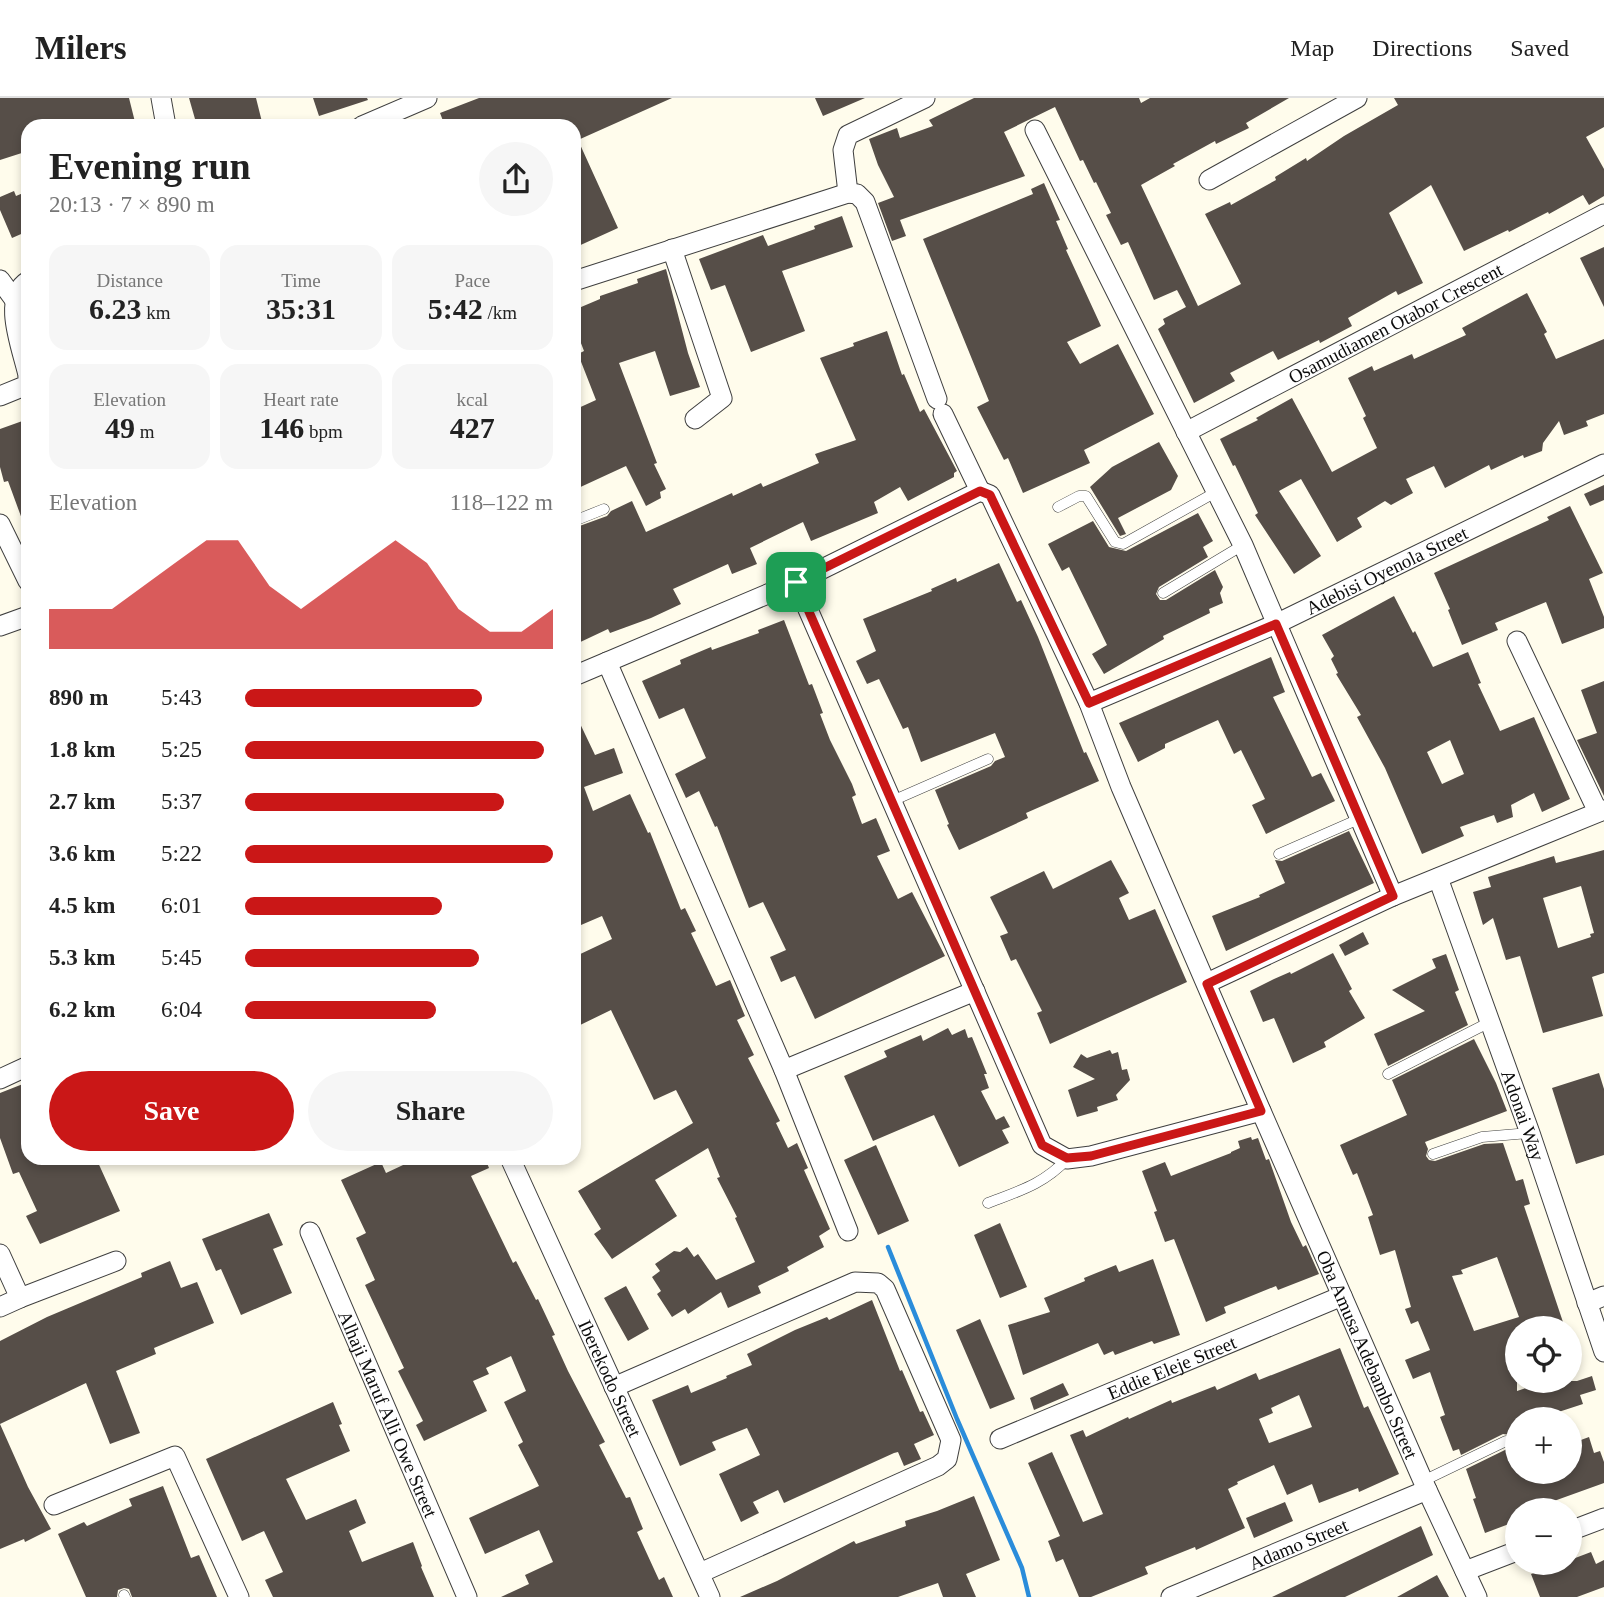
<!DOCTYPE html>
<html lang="en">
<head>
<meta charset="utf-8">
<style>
	body { margin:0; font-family:"Times New Roman",serif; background:#f6f6f6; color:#222; height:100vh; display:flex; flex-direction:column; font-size:26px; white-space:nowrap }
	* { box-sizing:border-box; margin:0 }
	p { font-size:23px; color:#767676 }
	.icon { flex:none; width:38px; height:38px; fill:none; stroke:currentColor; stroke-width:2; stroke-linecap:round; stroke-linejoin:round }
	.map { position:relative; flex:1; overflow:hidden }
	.side { position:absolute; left:21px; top:21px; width:560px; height:1046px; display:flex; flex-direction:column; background:#fff; border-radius:21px; box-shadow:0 4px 10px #0003 }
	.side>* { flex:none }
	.tools { position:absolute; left:1505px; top:1218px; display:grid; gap:14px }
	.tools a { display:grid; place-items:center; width:77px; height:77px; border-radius:50%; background:#fff; box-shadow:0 4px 10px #0003; font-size:35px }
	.pin { position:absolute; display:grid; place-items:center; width:60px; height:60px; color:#fff; margin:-30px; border-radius:14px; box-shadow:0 4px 10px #0006 }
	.round { display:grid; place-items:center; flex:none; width:74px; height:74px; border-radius:37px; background:#f6f6f6 }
	.overview { display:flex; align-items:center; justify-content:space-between; height:119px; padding:0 28px }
	h1 { font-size:38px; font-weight:800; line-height:52px }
	.stats { display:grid; grid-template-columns:repeat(3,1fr); gap:10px; height:119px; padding:7px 28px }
	.stats div { display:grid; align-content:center; border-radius:18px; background:#f6f6f6; text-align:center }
	.stats b { font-size:30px; font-weight:800 }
	.stats small { font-size:19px; font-weight:400 }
	.stats p { font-size:19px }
	.chart { height:196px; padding:14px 28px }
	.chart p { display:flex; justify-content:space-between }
	.chart svg { width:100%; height:126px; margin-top:7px; fill:#ca1717; opacity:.7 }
	.button { display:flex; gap:14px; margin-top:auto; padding:14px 28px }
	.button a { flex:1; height:80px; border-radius:42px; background:#ca1717; color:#fff; font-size:28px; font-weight:800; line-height:80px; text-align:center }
	.button a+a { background:#f6f6f6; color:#222 }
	ul { padding:0 28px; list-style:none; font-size:23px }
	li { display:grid; grid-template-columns:112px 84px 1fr; align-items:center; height:52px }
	li i { height:18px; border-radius:9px; background:#ca1717 }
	header { display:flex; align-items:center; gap:42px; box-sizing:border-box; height:98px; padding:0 35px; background:#fff; border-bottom:2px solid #e0e0e0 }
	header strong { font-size:33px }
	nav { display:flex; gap:38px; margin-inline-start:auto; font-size:24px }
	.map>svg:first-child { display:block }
</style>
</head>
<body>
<header>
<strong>Milers</strong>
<nav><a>Map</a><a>Directions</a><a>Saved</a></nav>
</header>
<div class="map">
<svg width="1604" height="1499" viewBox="0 0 1604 1499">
	<rect width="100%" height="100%" fill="#fffcec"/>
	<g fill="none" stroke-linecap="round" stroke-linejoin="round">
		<path stroke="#2a8cda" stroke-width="4.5" d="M888,1149L957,1321L1022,1470L1029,1499"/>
	</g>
	<path fill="#564e48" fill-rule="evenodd" d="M0,0H129L136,28H28V53L0,62Z
		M189,0H256L263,28H197Z
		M313,0H367L368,2L319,18Z
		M479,0H672L578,42L618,130L574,150V28H445L440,15Z
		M815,0H865L823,18Z
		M974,0H1139L1141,5L1150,0H1289L1246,25L1249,30L1216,46L1215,43L1173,66L1175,68L1141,87L1198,208L1241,186L1205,116L1230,104L1231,107L1276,82L1275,79L1306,60L1307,63L1344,38L1398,7L1394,0H1604V29L1586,39L1604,71V98L1589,107L1583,97L1549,116L1548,114L1509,134L1508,132L1464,153L1431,87L1389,115L1423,185L1398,197L1396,193L1348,220L1352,228L1320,245L1319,242L1278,262L1273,253L1230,275L1235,283L1194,305L1158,231L1165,226L1163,221L1186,209L1177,192L1154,202L1128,144L1121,147L1106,117L1111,115L1096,84L1094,85L1083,62L1080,63L1055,9L1004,34L1025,78L900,122L906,138L892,143L878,105L894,99L878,67L869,41L897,30L900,40L933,28L929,22Z
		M1044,85L1060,122L1056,123L1068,151L1066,152L1101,228L1067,244L1080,266L1118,246L1154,316L1084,352L1090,365L1023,395L1008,360L1004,362L977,309L989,303L923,141L1033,96L1031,91Z
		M14,93L16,98L28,93V133L12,140L0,112V99Z
		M842,118L853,149L782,173L805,233L751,254L725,187L711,192L699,161L763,137L768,148L815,131L814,128Z
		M1604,149V209L1580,160Z
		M666,171L688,255L700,289L670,298L655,253L619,265L657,365L654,366L666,391L660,394L661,400L646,408L626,368L574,392V312L596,302L578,256L584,253L574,227V212L600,201V198L638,185L637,181Z
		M1527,195L1547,234L1544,236L1556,261L1604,241V316L1586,323L1588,328L1564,337L1559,323L1543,345L1542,353L1524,360L1523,357L1491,372L1489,367L1445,390L1434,368L1406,381L1413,395L1391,407L1385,403L1357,420L1362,429L1337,444L1301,381L1279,393L1321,458L1294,476L1255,417L1258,415L1235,367L1233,368L1220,341L1258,322L1256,320L1292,300L1332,374L1377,350L1363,320L1366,318L1348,280L1372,268L1374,273L1412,256L1414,261L1466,237L1462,230Z
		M887,233L902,277L904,276L920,314L924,311L957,373L954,375V379L908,403L900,389L874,404L878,415L811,443L803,424L750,450L757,466L732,476L728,466L673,491L681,506L651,520L610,535L608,531L574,547V430L607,418L611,413L632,403L646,434L732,395L733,398L761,385L763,389L819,365L815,356L856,342L820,260L854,248L853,245Z
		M28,321V432H26L8,383L4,384L0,369V331Z
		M1159,344L1178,378L1171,392L1118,420L1126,436L1120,438L1090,389L1112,369Z
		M1604,387V402L1590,408L1584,396Z
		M1570,408L1603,475L1589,481L1604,519V530L1562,546L1546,504L1495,525L1498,532L1462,547L1448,512L1450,511L1434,475L1549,422L1547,419Z
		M1198,415L1213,443L1203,449L1208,459L1159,489L1156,496L1160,502H1166L1215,472L1223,489L1220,495L1223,505L1209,511L1210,515L1163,538L1164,541L1104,576L1092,556L1107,547L1069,469L1062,473L1048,446L1093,423L1109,449L1126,453Z
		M999,465L1017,504L1021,502L1038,539L1084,655L1086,654L1099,683L1026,715L1028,720L959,752L947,727L949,726L935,692L991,668L995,663L1005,659L995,635L921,664L908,629L903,631L879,581L867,586L856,563L876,553L863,521L932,493L931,491L956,480L957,484Z
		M1394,498L1413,535L1415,533L1433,569L1468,554L1481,585L1478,586L1500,633L1534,619L1570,701L1542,714L1534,695L1511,707L1513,719L1497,725L1494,717L1460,729L1464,738L1422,756L1385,670L1357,619L1361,617L1336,576L1338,575L1331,561L1334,558L1322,537ZM1450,642L1464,676L1442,686L1427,654Z
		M784,522L809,587L812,586L823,615L820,616L830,642L852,686L856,697L852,699L862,726L876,720L890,753L877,758L898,801L912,794L945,858L815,921L795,878L781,884L770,859L786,852L763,804L749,810L717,728L715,729L699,693L686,700L675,676L706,660L684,610L659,621L642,583L681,566L680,562L711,549L712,552L759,535L758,532Z
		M1271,559L1285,594L1273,599L1312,679L1321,675L1335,703L1266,736L1252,707L1265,701L1241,652L1234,656L1218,622L1165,646V650L1138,664L1119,625Z
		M1604,583V698L1577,642L1597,635L1581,592Z
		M574,613L595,657L614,650L623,675L584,689L593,713L630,696L648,735L650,734L681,812L685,810L696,833L691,835L716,888L730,882L745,918L737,922L754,957L748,960L780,1023L776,1025L788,1050L797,1045L808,1070L804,1072L830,1131L819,1138L824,1149L787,1169L789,1173L758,1188L761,1195L728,1210L721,1194L688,1216L685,1211L672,1219L657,1196L661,1193L652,1179L660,1173L655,1166L674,1153L680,1154L687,1149L694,1159L698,1156L716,1182L755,1164L735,1120L737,1119L717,1080L720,1079L708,1050L655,1082L677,1118L612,1161L594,1136L601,1131L578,1093L693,1025L676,992L654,1002L611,912L574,930V859L612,841L602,818L574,830Z
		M1349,733L1374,785L1226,853L1212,818L1260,799L1259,797L1285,785L1275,762L1282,763Z
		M1604,752V875L1592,879L1603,918L1543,935L1520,858L1506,862L1493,820L1483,827L1473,794L1491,789L1488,779L1554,758L1556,765ZM1581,788L1594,835L1590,836L1591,839L1558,850L1543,800Z
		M1111,762L1129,795L1119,800L1129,822L1155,811L1187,884L1050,946L1037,915L1042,913L1016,861L1011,863L1000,838L1008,835L990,799L1044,773L1053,791Z
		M1363,834L1369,846L1345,858L1339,847Z
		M1333,855L1352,891L1349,893L1365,920L1324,944L1326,949L1293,965L1274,920L1263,924L1250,893L1274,881L1290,874L1291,876Z
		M1446,856L1459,892L1455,894L1468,927L1388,968L1374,936L1425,913L1392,892L1436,870L1432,861Z
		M948,930L952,937L965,931L968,940L972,939L987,976H984L989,990L981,993L996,1022L1004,1018L1010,1029L1002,1032L1009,1045L959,1069L934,1017L873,1043L844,978L887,959L884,953L921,937L923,943Z
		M1474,941L1496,985L1507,1013L1425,1044L1428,1051L1426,1058L1429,1062L1435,1063L1484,1046L1503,1045L1516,1083L1523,1081L1530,1106L1524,1108L1565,1230H1517V1293L1547,1283H1577L1592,1278L1596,1292L1580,1297L1583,1306L1537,1321H1517V1374H1527L1528,1379L1543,1374H1570V1346L1589,1339L1594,1355L1600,1353L1604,1364V1385L1529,1412H1517V1423L1485,1435L1473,1401L1476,1400L1466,1371L1509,1350L1512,1347L1513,1340L1510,1337L1503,1336L1461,1357L1459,1351L1453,1353L1440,1319L1445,1317L1430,1274L1413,1281L1405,1262L1430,1252L1418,1223L1411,1226L1405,1211L1411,1209L1395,1152L1380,1157L1368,1119L1373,1117L1357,1075L1353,1077L1340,1047L1407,1017L1392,982ZM1497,1159L1519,1219L1474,1233L1452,1178L1463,1176L1461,1172Z
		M1110,952L1112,956L1118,954L1122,972L1127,971L1130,982L1116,997L1118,1002L1097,1009L1098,1013L1077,1019L1068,992L1095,981L1073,969L1081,956L1087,960Z
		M1599,975L1604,991V1057L1576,1066L1552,990Z
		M28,984V1060H96L120,1113L40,1146L26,1118L37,1113L19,1074L13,1076L0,1040V995Z
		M1251,1039L1252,1042L1258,1040L1266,1062L1269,1061L1271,1067L1291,1124L1303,1149L1306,1147L1319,1176L1278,1192L1276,1188L1224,1209L1226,1215L1206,1224L1174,1141L1165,1144L1154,1114L1157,1113L1142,1073L1165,1064L1171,1078L1231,1055V1054L1240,1050L1238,1043Z
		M876,1047L909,1123L878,1137L844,1062Z
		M418,1060H485L489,1070L471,1078L513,1165L516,1163L536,1202L538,1201L555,1237L552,1238L568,1273L605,1344L599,1347L626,1400L630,1399L643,1431L637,1434L659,1482L664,1479L673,1499H501L529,1486L525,1477L553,1464L539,1432L485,1456L469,1420L539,1388L518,1347L523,1344L504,1304L526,1293L511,1258L486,1270L489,1276L473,1283L487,1313L424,1343L416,1327L423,1323L398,1273L404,1270L365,1187L375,1182L356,1140L366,1135L341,1082L381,1064L386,1075Z
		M269,1115L283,1147L273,1151L292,1195L241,1217L221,1171L216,1173L202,1141Z
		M1000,1125L1027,1189L1000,1200L974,1137Z
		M1153,1161L1180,1237L1154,1246L1152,1243L1115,1257L1113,1253L1104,1257L1098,1245L1023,1277L1008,1227L1050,1214L1044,1200L1085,1183L1084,1180L1116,1167L1119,1174Z
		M170,1163L181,1190L197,1184L214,1225L154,1250L156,1256L116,1273L140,1335L110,1346L86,1285L0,1326L28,1389L51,1431L25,1444L24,1441L0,1451V1243L47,1219L142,1179L141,1175Z
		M626,1188L649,1231L628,1243L604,1200Z
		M872,1202L900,1273L902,1272L920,1314L923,1313L934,1337L914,1346L921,1361L904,1368L898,1354L894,1355L784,1405L778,1392L753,1404L759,1415L741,1424L719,1376L760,1357L747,1330L712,1344L716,1352L680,1368L652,1302L688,1287L691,1295L727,1280L726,1278L752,1267L747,1256L795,1232L827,1219L829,1222Z
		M980,1221L1015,1301L990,1311L956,1232Z
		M1340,1250L1364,1310L1368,1308L1399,1376L1359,1394L1358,1390L1319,1405L1312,1386L1287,1397L1274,1367L1237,1384L1238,1386L1228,1391L1245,1430L1196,1452L1195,1449L1145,1469L1148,1476L1091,1499H1079L1063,1461L1056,1464L1048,1443L1060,1438L1028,1365L1052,1354L1083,1424L1103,1416L1070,1337L1083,1332L1086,1339L1128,1319L1129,1321L1171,1302L1172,1305L1215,1288L1217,1292L1256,1275L1259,1282ZM1299,1297L1312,1329L1269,1345L1259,1321L1273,1315L1271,1310Z
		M1063,1285L1069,1297L1034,1312L1030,1300Z
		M333,1304L342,1326L339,1327L350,1353L286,1381L306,1422L356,1401L366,1425L349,1433L362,1464L413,1444L422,1468L421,1469L434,1499H273L265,1482L283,1474L264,1433L242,1443L206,1361Z
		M163,1388L191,1460L199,1457L217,1499H132L129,1491L124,1490L118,1492L117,1499H86L58,1436L84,1424L87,1428L132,1408L129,1401Z
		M974,1398L1000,1462L966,1476L976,1499H943L938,1485L898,1499H740L777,1483L854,1443L856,1446L906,1428L905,1423L937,1413Z
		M1285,1404L1293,1423L1254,1440L1246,1420Z
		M1421,1428L1433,1457L1345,1499H1272Z
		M1591,1454L1596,1466L1604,1462V1489L1577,1499H1540L1531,1476L1562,1465H1570V1462Z
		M1437,1477L1449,1499H1397Z"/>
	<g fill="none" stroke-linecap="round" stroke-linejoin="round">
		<defs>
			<path id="service" d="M1058,409L1079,398H1086L1115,444L1123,446L1216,394
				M574,423L604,411
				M1163,495L1243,447
				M892,703L988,661
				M1279,756L1359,721
				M1388,976L1490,924
				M1433,1056L1482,1039L1530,1035
				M988,1105C1019,1093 1044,1086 1067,1061
				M1423,1383L1506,1343
				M124,1497L125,1499"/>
			<g id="minor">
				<path d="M161,0L166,28"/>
				<path d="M362,28L427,0"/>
				<path d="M1035,32L1243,447L1393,798"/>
				<path d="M1209,82L1357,0"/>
				<path d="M848,95L843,52L848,37L925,0"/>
				<path d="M672,151L722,300L695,321"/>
				<path d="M0,182L14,201"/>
				<path d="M28,183C1,200 22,250 28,277"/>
				<path d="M574,183L848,95L857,96L865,104L937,301"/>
				<path d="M0,298L27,287L28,280"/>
				<path d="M943,316L980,393"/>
				<path id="s1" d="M1186,334L1604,116"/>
				<path d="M0,426L28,483"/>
				<path d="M796,484L1042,1047L1067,1061L1091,1058L1261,1013"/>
				<path d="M0,528L28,518"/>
				<path d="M1517,543L1598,714"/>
				<path d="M607,564L784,972L848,1133"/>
				<path id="s2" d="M574,578L796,484L980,393L990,397L1089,605L1121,689L1261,1013L1427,1392L1477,1499"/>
				<path id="s3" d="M1089,605L1276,526L1604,366"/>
				<path id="s4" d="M1438,780L1530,1035L1604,1254"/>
				<path d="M1207,885L1393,798L1604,712"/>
				<path d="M784,972L975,893"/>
				<path d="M0,981L28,968"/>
				<path id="s5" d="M510,1060L710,1499"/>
				<path id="s6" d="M310,1134L467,1499"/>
				<path d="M0,1156L20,1200L0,1209"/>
				<path d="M20,1200L116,1163"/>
				<path d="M1587,1205L1604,1198"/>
				<path d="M614,1289L855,1184L878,1185L885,1191L951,1342L947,1361L938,1368L700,1475"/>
				<path id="s7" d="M1000,1341L1342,1198"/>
				<path d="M54,1407L175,1358L239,1499"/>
				<path d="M1570,1433L1604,1420"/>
				<path d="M1465,1473L1517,1453"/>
				<path id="s8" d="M1171,1499L1427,1392"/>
			</g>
		</defs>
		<use href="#service" stroke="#3f3f3f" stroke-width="11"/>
		<use href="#minor" stroke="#3f3f3f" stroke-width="21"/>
		<use href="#service" stroke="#fff" stroke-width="10"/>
		<use href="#minor" stroke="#fff" stroke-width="19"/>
	</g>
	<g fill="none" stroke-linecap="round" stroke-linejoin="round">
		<defs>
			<path id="route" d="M980,393L990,397L1089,605L1276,526L1393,798L1207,886L1261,1013L1091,1058L1067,1060L1042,1047L796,484Z"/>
		</defs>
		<use href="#route" stroke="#fff" stroke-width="14"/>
		<use href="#route" stroke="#ca1717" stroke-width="9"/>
	</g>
	<g text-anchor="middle" stroke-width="7" stroke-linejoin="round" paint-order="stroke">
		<g font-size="19" fill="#0c0c0c" stroke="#fff">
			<text dy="7" stroke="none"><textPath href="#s1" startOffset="236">Osamudiamen Otabor Crescent</textPath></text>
			<text dy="7" stroke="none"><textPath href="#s3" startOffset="326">Adebisi Oyenola Street</textPath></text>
			<text dy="7" stroke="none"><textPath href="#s4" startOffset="252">Adonai Way</textPath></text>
			<text dy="7" stroke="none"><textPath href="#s2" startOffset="1396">Oba Amusa Adebambo Street</textPath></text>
			<text dy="7" stroke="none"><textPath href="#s7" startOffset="186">Eddie Eleje Street</textPath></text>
			<text dy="7" stroke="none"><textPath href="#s5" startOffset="242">Iberekodo Street</textPath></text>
			<text dy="7" stroke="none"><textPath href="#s6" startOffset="198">Alhaji Maruf Alli Owe Street</textPath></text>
			<text dy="7" stroke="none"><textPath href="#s8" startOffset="138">Adamo Street</textPath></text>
		</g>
	</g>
</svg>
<div class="tools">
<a><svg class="icon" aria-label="locate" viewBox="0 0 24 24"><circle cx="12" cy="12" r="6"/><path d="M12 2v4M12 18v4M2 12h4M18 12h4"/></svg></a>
<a>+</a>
<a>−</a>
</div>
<div class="pin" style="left:796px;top:484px;background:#1e9e55"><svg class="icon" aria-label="arrive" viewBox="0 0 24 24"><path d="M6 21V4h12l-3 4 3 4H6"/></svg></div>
<section class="side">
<div class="overview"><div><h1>Evening run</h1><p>20:13 · 7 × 890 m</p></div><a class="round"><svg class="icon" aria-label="share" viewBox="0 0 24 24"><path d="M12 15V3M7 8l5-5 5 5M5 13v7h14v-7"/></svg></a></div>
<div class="stats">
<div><p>Distance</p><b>6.23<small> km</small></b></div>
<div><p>Time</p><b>35:31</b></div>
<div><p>Pace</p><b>5:42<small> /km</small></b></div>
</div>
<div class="stats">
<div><p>Elevation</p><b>49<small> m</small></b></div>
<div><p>Heart rate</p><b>146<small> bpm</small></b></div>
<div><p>kcal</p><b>427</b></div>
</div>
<div class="chart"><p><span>Elevation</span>118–122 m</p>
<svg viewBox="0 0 160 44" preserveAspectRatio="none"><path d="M0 44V30L10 30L20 30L30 22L40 14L50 6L60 6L70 22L80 30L90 22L100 14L110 6L120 14L130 30L140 38L150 38L160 30V44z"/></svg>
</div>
<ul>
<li><b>890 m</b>5:43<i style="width:77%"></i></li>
<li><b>1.8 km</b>5:25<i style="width:97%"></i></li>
<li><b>2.7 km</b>5:37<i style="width:84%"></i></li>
<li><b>3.6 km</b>5:22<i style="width:100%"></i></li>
<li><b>4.5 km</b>6:01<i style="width:64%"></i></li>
<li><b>5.3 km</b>5:45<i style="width:76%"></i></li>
<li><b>6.2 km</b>6:04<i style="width:62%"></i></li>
</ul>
<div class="button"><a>Save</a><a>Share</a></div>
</section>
</div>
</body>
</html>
